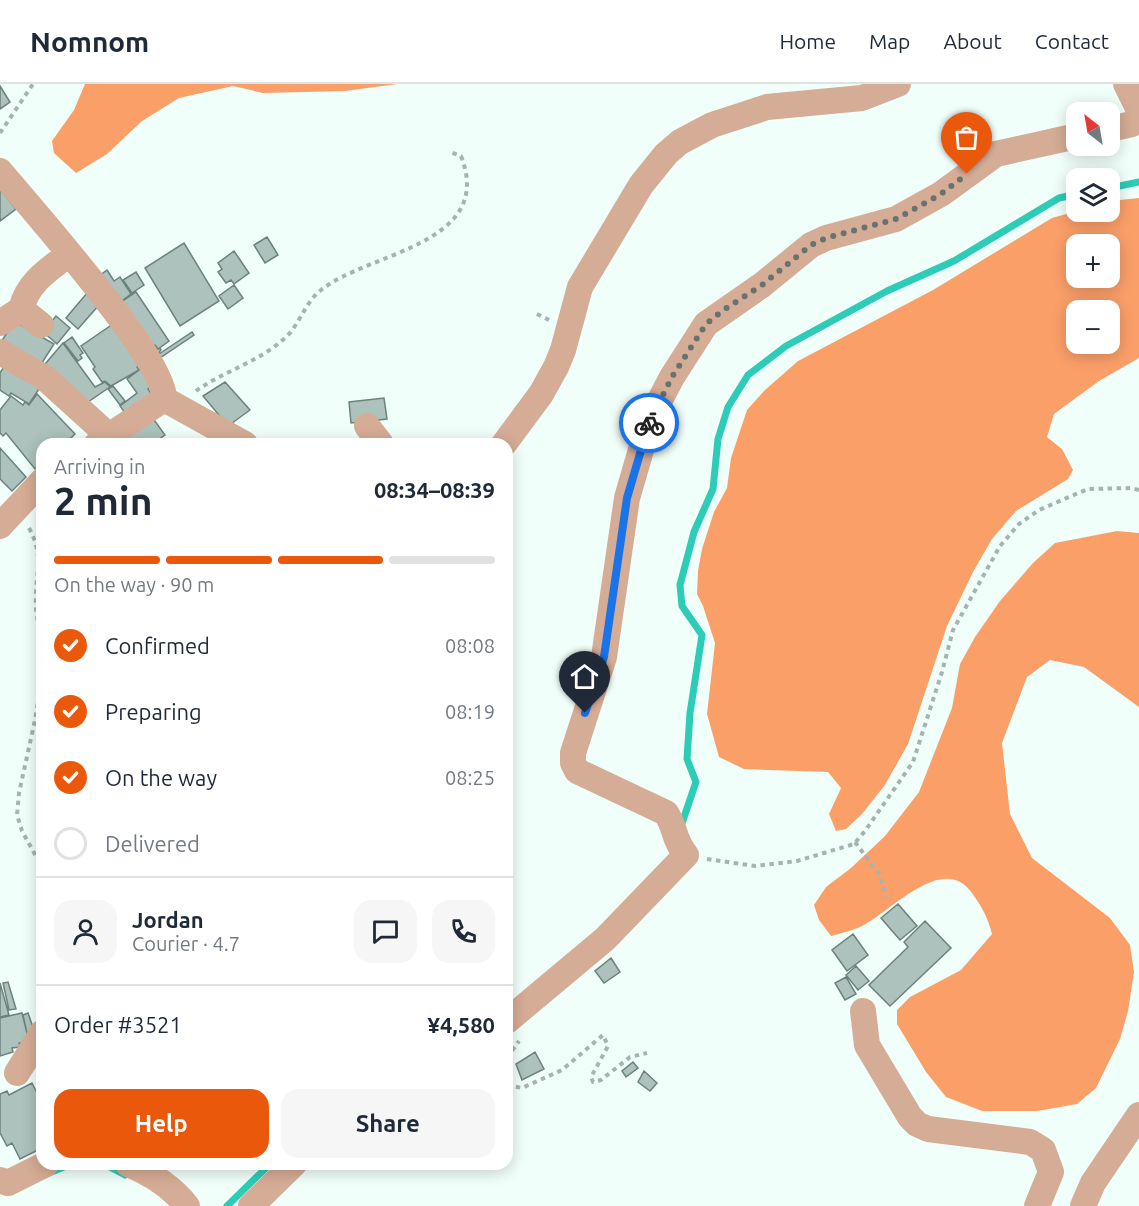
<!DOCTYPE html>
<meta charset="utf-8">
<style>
:root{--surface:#fff;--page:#f6f6f7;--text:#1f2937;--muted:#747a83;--line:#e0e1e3;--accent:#ea580c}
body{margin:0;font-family:Ubuntu,sans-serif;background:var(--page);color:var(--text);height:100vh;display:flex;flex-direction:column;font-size:22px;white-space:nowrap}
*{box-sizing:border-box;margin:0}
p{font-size:20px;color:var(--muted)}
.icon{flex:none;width:33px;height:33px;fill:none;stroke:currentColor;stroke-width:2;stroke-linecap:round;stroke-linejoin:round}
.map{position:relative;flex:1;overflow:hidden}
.panel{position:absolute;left:36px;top:354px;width:477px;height:732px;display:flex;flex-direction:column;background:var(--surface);border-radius:18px;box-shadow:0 3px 15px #0003}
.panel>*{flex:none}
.needle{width:39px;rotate:329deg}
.controls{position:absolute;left:1066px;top:18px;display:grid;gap:12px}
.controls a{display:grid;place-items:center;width:54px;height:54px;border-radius:12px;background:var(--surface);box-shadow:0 3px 15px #0003;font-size:30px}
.pin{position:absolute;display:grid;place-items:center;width:51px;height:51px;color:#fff;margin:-62px -26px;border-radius:50% 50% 50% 0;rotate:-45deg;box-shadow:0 0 6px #0007}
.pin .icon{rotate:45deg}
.courier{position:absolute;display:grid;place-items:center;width:60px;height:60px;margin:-30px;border:4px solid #1a73e8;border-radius:50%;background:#fff;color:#222;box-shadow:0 2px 8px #0007}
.headline em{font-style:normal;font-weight:700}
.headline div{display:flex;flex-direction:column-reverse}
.headline{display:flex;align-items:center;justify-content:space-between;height:102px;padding:0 18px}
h1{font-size:39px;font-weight:700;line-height:45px}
.bar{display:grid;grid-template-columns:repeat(4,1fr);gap:9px 6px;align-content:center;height:72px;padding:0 18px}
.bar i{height:8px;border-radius:4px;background:var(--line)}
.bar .on{background:var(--accent)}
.bar p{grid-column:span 4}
.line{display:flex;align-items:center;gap:15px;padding:0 18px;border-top:2px solid var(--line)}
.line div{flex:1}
.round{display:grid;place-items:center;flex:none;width:63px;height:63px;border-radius:18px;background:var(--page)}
ol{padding:0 18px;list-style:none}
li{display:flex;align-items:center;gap:18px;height:66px}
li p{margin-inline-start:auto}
li .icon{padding:6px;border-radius:50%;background:var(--accent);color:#fff;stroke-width:4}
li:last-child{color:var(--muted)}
li i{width:33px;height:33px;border:3px solid var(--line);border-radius:50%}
.action{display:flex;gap:12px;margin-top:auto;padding:12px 18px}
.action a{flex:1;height:69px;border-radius:18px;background:var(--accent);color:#fff;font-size:24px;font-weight:700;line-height:69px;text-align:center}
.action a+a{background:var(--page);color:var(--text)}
header{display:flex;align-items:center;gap:36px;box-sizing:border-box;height:84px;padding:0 30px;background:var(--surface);border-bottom:2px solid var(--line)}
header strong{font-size:28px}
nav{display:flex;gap:33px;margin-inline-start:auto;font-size:21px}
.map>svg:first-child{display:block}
</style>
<header>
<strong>Nomnom</strong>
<nav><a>Home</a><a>Map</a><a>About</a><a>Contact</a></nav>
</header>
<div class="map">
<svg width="1139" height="1122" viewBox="0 0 1139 1122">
<rect width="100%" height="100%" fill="#f1fffb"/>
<path fill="#fb9f69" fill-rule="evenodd" d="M85 0H397L345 7 263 9 233 2 179 14 142 37 107 70 76 89 54 69 52 57 74 26Z
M1139 114V274L1099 297 1054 330 1047 353 1062 365 1073 386 1068 395 1016 427 992 455 973 488 947 542 908 660 885 701 862 730 846 745 836 747 829 730 841 704 828 688 744 685 719 673 707 630 715 559 703 522 697 510 698 487 702 465 714 428 727 404 731 374 747 326 765 306 798 277 933 206 1052 134 1077 127 1110 128V117ZM1110 160V194H1077V160ZM1077 226H1110V260H1077Z
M1117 447 1139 449V623L1084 583 1050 576 1027 593 1002 659 1010 730 1032 774 1110 834 1130 861 1134 888 1128 927 1120 955 1096 1004 1077 1020 1037 1027H982L946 1013 926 988 897 940V926L910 913 961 886 992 850C988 834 982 823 972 809 943 768 892 827 862 842 852 847 841 849 831 852L819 836 814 821 826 803 851 784 885 752 919 708 952 624 960 580 975 553 1000 517 1033 479 1055 459Z"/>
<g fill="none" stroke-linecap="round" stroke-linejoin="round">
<path stroke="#2cccb6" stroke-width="7" d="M1110 104 1139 98
M681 742 696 698 687 675 690 629 702 551 682 522 680 501 694 448 713 405 718 355 728 323 748 291 786 262 887 207 954 177 1059 114 1077 110
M104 1080 125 1091
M49 1089 71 1080
M227 1122 270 1080"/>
</g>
<path fill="#adc2bd" stroke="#6d817d" stroke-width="1.5" d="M0 2 10 18 0 25Z
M0 105 16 125 0 137Z
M267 153 278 171 265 179 254 161Z
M184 159 219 217 180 242 145 184Z
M234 167 249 189 234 200 231 196 226 199 218 188 222 185 218 179Z
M107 186 114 197 120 193 131 210 116 221 99 192Z
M136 188 144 201 132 209 123 196Z
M234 201 243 214 228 225 219 212Z
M136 208 169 257 158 265 155 261 150 264 117 221Z
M87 209 99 221 78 245 66 234Z
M56 232 70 244 57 260 43 248Z
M14 237 54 260 40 282 0 260Z
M113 240 140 280 137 283 139 286 111 302 105 297 102 298 93 285 95 283 81 262Z
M192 248 194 251 157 276 150 265 155 262 158 265 160 264 161 266 156 272Z
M72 253 83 269 80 271 82 274 78 277 64 259Z
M63 259 95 303 105 298 110 303 82 322 40 286Z
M5 281 41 302 29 320 11 309 9 312 0 306V289Z
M142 284 153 301 148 305 152 311 125 329 120 322 137 309 127 295Z
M225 298 250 326 228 342 203 312Z
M113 302 125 317 120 321 108 305Z
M37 310 75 350 65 360H42V386L38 382 35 385 6 349 3 352 0 349V326L11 312 23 321 25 318 29 321Z
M384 314 387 335 351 339 349 318Z
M152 333 165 351 152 360H127L123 354Z
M0 364 26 393 12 407 0 395Z
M898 820 917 842 900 856 881 834Z
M925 837 951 864 890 922 869 901 908 863 904 858Z
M853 850 868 871 847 887 832 866Z
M611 874 620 888 604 899 595 887Z
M856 882 869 897 858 906 846 891Z
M846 893 856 910 845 916 835 899Z
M8 898 16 925 9 926 3 899Z
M0 899 9 931 0 933Z
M22 929 29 957 19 959 20 963 12 964 13 968 0 972V934Z
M28 929 34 946 27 949 23 931Z
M535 968 544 985 522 996 516 980Z
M633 978 638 984 626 993 622 987Z
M644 987 657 999 650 1007 638 998Z
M32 999 42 1019 37 1022 42 1032V1064L20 1075 12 1059 7 1062 0 1049V1010L7 1007 9 1011Z"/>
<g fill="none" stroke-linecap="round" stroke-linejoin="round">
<path stroke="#a7b3b0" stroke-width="4" stroke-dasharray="4.5 4.5" stroke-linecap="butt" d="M0 49 33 0
M537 230 549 236
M196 307C225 286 263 277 289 250 301 236 306 218 321 206 368 168 496 161 461 72L450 68
M29 444C44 471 36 486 36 514 35 529 39 544 42 557
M42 593 35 636 19 709 17 731 22 747 42 783
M855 758 879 790 887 813
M707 775 755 782 797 777 854 760 865 747 913 678 942 588 953 546 1000 462 1019 440 1039 426 1076 410 1088 405 1131 404 1139 406
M42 832 39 834V841L42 844
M507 974 519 957
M507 1001 522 1004 562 986 603 951 608 962 591 993 593 998 601 996 630 973 647 969"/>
<path stroke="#d5ac95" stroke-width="26" d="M1126 0 1139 26
M1110 45 1132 40 1139 36
M0 87C31 124 166 276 164 315L97 360
M21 225 41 241
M0 239 21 225C28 198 48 186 69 170
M0 268 45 294 109 352
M164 315 245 360
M367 342 381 360
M504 360 541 310 556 283 563 266 580 203 641 101 666 70 680 58 712 41 767 23 862 14 898 0
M0 442 42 397
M863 927 867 961 910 1033 917 1040 928 1045 1030 1058 1043 1066 1051 1088 1037 1122
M507 937 605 855 686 771C673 755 676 744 666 729L577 687 573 679V669L604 573 627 414 650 335 672 293 706 240 762 201 811 161 826 154 896 135 941 110 996 70 1077 52
M17 989 42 949
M128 1080C150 1089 172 1103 187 1122
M0 1096 8 1099 46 1080
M251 1122 294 1080
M1083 1122 1093 1099 1139 1031"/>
</g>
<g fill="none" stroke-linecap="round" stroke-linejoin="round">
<path stroke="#68726f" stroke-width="6" stroke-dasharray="0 10.8" d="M649 339 672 293 706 240 722 227 762 201 811 161 826 154 896 135 941 110 967 90"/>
<path stroke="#1a73e8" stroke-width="8" d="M585 629 604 573 627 414 649 339"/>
</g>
</svg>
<div class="controls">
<a><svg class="needle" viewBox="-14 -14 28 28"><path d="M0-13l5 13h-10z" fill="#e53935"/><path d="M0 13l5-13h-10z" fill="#747a83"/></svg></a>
<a><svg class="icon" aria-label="layers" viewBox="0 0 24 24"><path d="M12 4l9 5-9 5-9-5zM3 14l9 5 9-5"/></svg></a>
<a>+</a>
<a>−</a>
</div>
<div class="pin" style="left:967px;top:90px;background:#ea580c"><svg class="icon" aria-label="bag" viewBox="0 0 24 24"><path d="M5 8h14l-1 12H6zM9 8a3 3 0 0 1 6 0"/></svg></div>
<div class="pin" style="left:585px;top:629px;background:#1f2937"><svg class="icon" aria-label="home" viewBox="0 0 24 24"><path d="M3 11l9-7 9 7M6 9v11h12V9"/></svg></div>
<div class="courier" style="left:649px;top:339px"><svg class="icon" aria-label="bike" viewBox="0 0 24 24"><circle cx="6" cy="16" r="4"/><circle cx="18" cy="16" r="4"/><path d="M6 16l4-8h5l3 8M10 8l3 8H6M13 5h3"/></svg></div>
<section class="panel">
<div class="headline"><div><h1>2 min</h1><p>Arriving in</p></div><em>08:34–08:39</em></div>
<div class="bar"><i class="on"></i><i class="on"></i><i class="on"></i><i></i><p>On the way · 90 m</p></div>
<ol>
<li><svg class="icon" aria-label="check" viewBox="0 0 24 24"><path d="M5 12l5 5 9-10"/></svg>Confirmed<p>08:08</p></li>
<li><svg class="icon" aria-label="check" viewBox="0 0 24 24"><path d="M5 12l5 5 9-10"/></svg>Preparing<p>08:19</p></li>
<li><svg class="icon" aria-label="check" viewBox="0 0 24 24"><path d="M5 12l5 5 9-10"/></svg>On the way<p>08:25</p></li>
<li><i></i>Delivered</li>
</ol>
<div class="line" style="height:108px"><a class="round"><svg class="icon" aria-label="person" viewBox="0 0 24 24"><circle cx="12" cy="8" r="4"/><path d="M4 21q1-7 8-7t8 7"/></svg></a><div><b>Jordan</b><p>Courier · 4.7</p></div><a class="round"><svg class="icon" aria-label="chat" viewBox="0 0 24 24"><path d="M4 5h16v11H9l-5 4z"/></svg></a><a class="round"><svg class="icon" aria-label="phone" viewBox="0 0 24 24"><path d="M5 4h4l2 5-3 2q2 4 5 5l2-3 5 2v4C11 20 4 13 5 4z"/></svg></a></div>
<div class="line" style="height:78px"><div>Order #3521</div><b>¥4,580</b></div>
<div class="action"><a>Help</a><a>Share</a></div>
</section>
</div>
